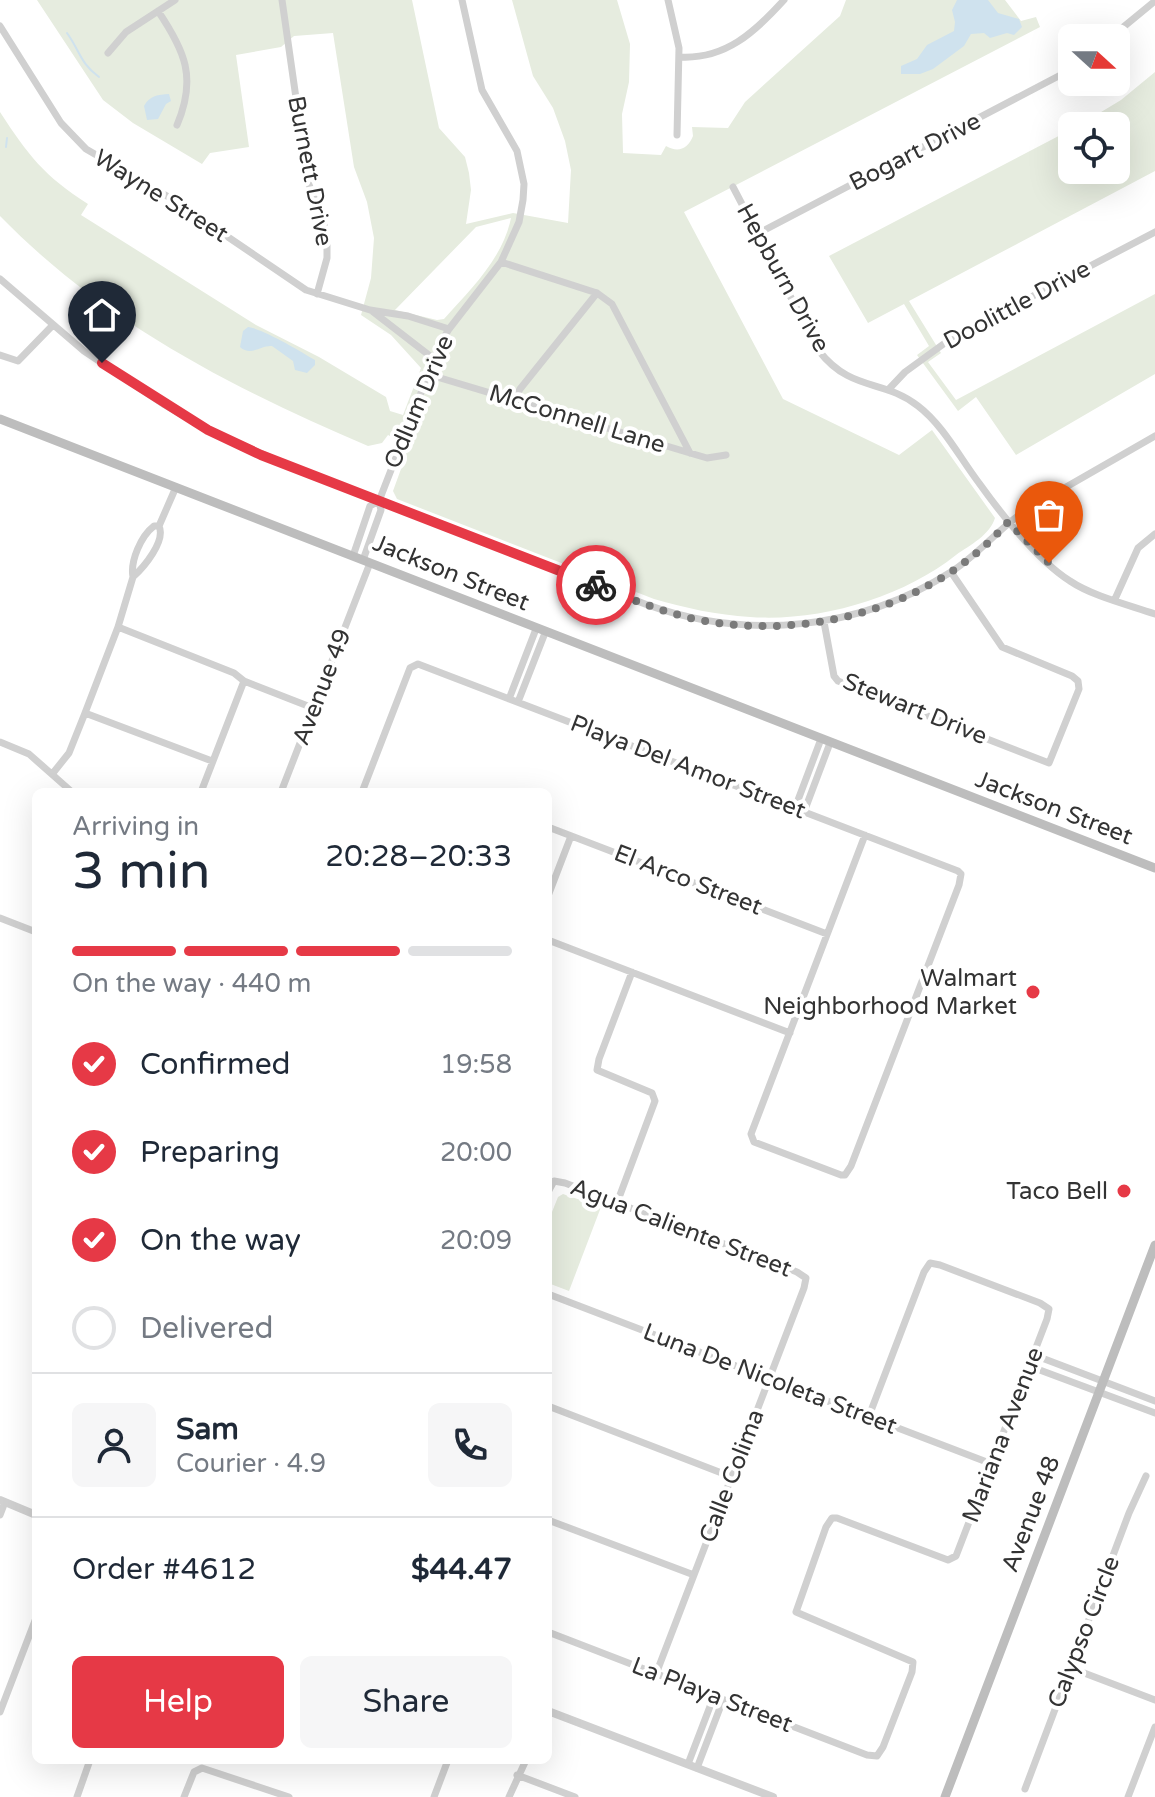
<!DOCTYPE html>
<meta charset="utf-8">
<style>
:root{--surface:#fff;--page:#f6f6f7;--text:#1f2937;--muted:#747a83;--line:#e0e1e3;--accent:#e63946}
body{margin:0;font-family:"Varela Round",sans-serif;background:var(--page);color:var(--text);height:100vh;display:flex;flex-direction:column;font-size:30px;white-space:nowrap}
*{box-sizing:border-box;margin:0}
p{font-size:26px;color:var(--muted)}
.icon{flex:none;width:44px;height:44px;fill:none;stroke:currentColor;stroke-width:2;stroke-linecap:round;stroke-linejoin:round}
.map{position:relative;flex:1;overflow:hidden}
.details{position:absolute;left:32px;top:788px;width:520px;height:976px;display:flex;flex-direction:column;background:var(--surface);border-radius:12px;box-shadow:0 8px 32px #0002}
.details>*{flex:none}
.needle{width:52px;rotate:111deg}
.buttons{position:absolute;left:1058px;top:24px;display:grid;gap:16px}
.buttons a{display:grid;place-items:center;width:72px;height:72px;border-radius:12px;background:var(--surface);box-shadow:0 8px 32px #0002;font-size:40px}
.pin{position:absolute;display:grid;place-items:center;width:68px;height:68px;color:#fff;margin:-82px -34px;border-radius:50% 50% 50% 0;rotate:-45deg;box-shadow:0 0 8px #0007}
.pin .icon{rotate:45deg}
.courier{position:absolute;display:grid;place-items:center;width:80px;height:80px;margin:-40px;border:6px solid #e63946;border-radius:50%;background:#fff;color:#222;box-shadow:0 2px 10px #0007}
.headline em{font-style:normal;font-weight:600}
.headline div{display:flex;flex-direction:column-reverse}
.headline{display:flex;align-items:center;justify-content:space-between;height:136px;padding:0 40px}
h1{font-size:52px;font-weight:600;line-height:60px}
.bar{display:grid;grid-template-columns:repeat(4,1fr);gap:12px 8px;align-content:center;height:96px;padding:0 40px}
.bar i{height:10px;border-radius:6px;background:var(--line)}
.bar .active{background:var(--accent)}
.bar p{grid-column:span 4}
.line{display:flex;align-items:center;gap:20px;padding:0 40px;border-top:2px solid var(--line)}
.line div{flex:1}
.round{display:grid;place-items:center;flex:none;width:84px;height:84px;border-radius:12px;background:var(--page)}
ol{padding:0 40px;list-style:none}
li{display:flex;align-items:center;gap:24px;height:88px}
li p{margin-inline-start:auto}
li .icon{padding:8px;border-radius:50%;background:var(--accent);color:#fff;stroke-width:4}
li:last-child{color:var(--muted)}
li i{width:44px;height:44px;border:4px solid var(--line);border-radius:50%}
.primary-button{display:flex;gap:16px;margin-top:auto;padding:16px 40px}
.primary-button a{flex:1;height:92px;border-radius:12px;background:var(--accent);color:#fff;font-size:32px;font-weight:600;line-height:92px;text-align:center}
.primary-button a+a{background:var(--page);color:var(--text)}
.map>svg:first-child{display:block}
</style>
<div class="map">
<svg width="1155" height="1797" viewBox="0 0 1155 1797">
<rect width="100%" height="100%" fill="#fff"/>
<path fill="#e6ecdf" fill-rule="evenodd" d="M37 0H412L439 128 465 157 469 173 471 190 466 224 513 213 568 223 571 170 565 141 553 108 533 76 512 0H617L630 44 629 82 622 114 623 153 661 155 666 146C678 153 688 149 693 136L692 127 728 128 745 102 840 16 846 0H1005L1021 21 1036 17 1040 27 684 212 783 399 899 455 932 430 995 518C990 535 970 545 956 555 902 598 819 622 750 617 717 615 685 608 654 599L397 499 393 491 405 458 394 438 388 435 382 443 368 446C234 389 103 322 0 216V112C28 155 44 176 88 204L81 215 256 325 319 357 386 397 390 411 403 415 421 368 391 335 361 315 371 278 374 238 367 202 354 167 333 33 294 36 281 47 236 55 249 147 210 153 202 164 133 123 103 100ZM511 218C503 258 471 289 444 319L437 320 395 310 476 227Z
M1155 72V171L909 301 941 353 928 362 956 400 1155 294V374L1016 455 976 397 958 411 917 355 929 346 904 304 868 323 829 256 1072 129V170H1116V126H1078L1121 100Z
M563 1194 601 1207 569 1291 548 1283V1222L558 1197Z"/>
<path fill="#cfe2ee" d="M957 0H988L998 13 1019 19 1022 27 1014 35 1007 33 990 38 984 33 971 34 964 46 933 69 920 74H901V66L917 59 927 45 954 31 955 22 952 10Z
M169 94 171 101 166 104 158 119 147 120 144 106C150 95 158 95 169 94Z
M248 327C263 329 300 351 315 360V365L307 373 295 370 293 361 272 346C260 345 251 357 240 347L243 331Z"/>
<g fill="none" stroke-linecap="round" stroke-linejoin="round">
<path stroke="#cfe2ee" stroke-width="2" d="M67 33C80 51 80 63 99 77
M6 147 7 138"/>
<path stroke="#d0d0d0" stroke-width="7" d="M282 0 308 182 324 224 327 240V258L317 294
M668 0 679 48 677 135
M158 11C185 51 197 78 177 125
M0 26 61 123 86 149 172 199 306 290 370 310 408 316 449 329
M1110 38 1155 1
M108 53 126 32 175 0
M679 57C725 60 755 32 784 0
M733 187 819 351C851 392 884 379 918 406 943 425 960 458 979 483 1002 515 1037 560 1070 581 1092 596 1129 605 1155 614
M757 234 1072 69
M501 262 597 293 612 304 690 453
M0 279 84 351 165 405 208 430 310 475 645 604C747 641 859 630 951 572 979 554 999 528 1026 510L1155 436
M372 311 434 359
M0 355 18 361 52 326
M427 374 690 453 707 458 726 455
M888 390 905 372 949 340 1155 232
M514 401 520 389 597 293
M353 556 370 506 379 501
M363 560 381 510 379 501 440 344 449 329 501 262 519 222 523 200 524 184 517 151 482 90 462 0
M133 577C144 567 166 541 159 526L176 487
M1115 599 1138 548 1155 534
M824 622 834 676 838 681 1049 763 1079 689 1078 681 1072 676 1002 647 951 572
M118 627 133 577C130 561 141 536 154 526H159
M509 699 536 629
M518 702 545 633
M0 742 29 754 72 792
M212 761 85 713 118 627 234 673 244 681
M53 773 69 753 85 713
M201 792 244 681 313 708
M281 792 370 563
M362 792 410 668 418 664 958 871 961 874 959 885 851 1166 845 1175H841L754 1142 751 1134 865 835
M795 808 821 739
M804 812 830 743
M548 827 827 934
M548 896 571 836
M0 918 36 932
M548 940 790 1033
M548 1192 554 1181 565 1183 797 1272 806 1278 804 1288 656 1674
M617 1203 655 1101 652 1093 597 1070 599 1059 632 972
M548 1294 992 1464
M1034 1355 1155 1401
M1029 1366 1155 1413
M548 1406 732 1477
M0 1515 5 1502
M548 1520 694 1575
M548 1632 867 1755 877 1756 883 1747 912 1672 913 1662 796 1612 826 1527 832 1518H837L948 1560 956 1556 1047 1319 1049 1309 1040 1303 940 1265 930 1263 924 1272 869 1416
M1071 1668 1155 1700
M0 1712 36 1618
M688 1764 714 1696
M697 1768 723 1700
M517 1775 575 1797
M1025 1789 1129 1513 1146 1476
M77 1797 90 1760
M184 1797 194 1772 202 1768 289 1797
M434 1797 448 1760
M509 1797 526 1760
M1128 1797 1155 1727"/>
<path stroke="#d0d0d0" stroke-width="8" d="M0 1500 36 1515
M548 1711 773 1797"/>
<path stroke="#bdbdbd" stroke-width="9" d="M0 419 1155 868
M945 1797 1155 1245"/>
</g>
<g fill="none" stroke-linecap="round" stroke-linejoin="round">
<path stroke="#7a7a7a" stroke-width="8" stroke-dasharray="0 14.4" d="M596 585C628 598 660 611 694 619 805 642 933 609 1008 522L1049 563"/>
<path stroke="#e63946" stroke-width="10" d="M102 363 208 430 261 455 596 585"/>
</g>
<g fill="#e63946" stroke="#fff" stroke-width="3">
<circle cx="1033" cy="992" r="8"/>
<circle cx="1124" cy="1191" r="8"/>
</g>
<g text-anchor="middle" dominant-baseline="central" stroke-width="8" stroke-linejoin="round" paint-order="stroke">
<g font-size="24" fill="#333" stroke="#fff">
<text transform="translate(915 152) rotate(-27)">Bogart Drive</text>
<text transform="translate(310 171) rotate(79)">Burnett Drive</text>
<text transform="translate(161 196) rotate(32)">Wayne Street</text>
<text transform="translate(783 278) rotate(61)">Hepburn Drive</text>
<text transform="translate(1017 305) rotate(-28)">Doolittle Drive</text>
<text transform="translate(419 402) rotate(-67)">Odlum Drive</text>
<text transform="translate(577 419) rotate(17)">McConnell Lane</text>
<text transform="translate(451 573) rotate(22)">Jackson Street</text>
<text transform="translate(322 687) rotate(-69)">Avenue 49</text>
<text transform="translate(915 709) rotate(22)">Stewart Drive</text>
<text transform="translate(688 767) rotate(21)">Playa Del Amor Street</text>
<text transform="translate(1054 808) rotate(21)">Jackson Street</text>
<text transform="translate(688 880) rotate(21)">El Arco Street</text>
<text transform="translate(681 1228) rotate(21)">Agua Caliente Street</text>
<text transform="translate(770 1379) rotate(21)">Luna De Nicoleta Street</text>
<text transform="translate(1003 1435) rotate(-69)">Mariana Avenue</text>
<text transform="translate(732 1476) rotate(-69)">Calle Colima</text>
<text transform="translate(1031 1514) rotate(-69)">Avenue 48</text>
<text transform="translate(1084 1632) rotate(-69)">Calypso Circle</text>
<text transform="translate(712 1695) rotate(21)">La Playa Street</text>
</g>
<g font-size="24" fill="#333" stroke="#fff" text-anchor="end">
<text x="1017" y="978">Walmart<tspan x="1017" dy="28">Neighborhood Market</tspan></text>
<text x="1108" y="1191">Taco Bell</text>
</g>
</g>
</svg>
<div class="buttons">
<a><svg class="needle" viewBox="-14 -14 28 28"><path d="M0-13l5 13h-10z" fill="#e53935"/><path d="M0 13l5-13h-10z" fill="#747a83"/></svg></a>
<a><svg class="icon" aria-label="locate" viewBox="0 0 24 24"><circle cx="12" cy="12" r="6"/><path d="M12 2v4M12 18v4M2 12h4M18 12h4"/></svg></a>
</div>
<div class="pin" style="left:1049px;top:563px;background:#ea580c"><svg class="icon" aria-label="bag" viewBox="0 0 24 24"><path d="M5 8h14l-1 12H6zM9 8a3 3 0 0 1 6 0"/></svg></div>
<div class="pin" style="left:102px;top:363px;background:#1f2937"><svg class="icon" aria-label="home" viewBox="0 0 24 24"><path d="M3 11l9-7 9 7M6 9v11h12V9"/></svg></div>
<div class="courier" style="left:596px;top:585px"><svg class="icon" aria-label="bike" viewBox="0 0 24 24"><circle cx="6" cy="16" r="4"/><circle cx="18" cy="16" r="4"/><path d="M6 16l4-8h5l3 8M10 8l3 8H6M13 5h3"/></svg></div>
<section class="details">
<div class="headline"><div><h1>3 min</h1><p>Arriving in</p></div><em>20:28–20:33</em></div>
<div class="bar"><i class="active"></i><i class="active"></i><i class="active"></i><i></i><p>On the way · 440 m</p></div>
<ol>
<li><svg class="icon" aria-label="check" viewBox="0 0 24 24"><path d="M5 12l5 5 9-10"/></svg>Confirmed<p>19:58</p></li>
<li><svg class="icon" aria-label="check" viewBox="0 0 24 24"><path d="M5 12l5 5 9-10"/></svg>Preparing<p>20:00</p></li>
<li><svg class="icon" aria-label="check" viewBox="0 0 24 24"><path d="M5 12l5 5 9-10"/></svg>On the way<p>20:09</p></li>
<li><i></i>Delivered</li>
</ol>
<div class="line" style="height:144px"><a class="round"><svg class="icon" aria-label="person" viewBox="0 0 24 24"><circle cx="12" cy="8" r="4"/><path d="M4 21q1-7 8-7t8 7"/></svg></a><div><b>Sam</b><p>Courier · 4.9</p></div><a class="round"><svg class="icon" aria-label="phone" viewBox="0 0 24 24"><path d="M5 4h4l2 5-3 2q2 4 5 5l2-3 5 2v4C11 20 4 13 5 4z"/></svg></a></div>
<div class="line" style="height:104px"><div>Order #4612</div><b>$44.47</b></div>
<div class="primary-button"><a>Help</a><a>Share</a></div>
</section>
</div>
